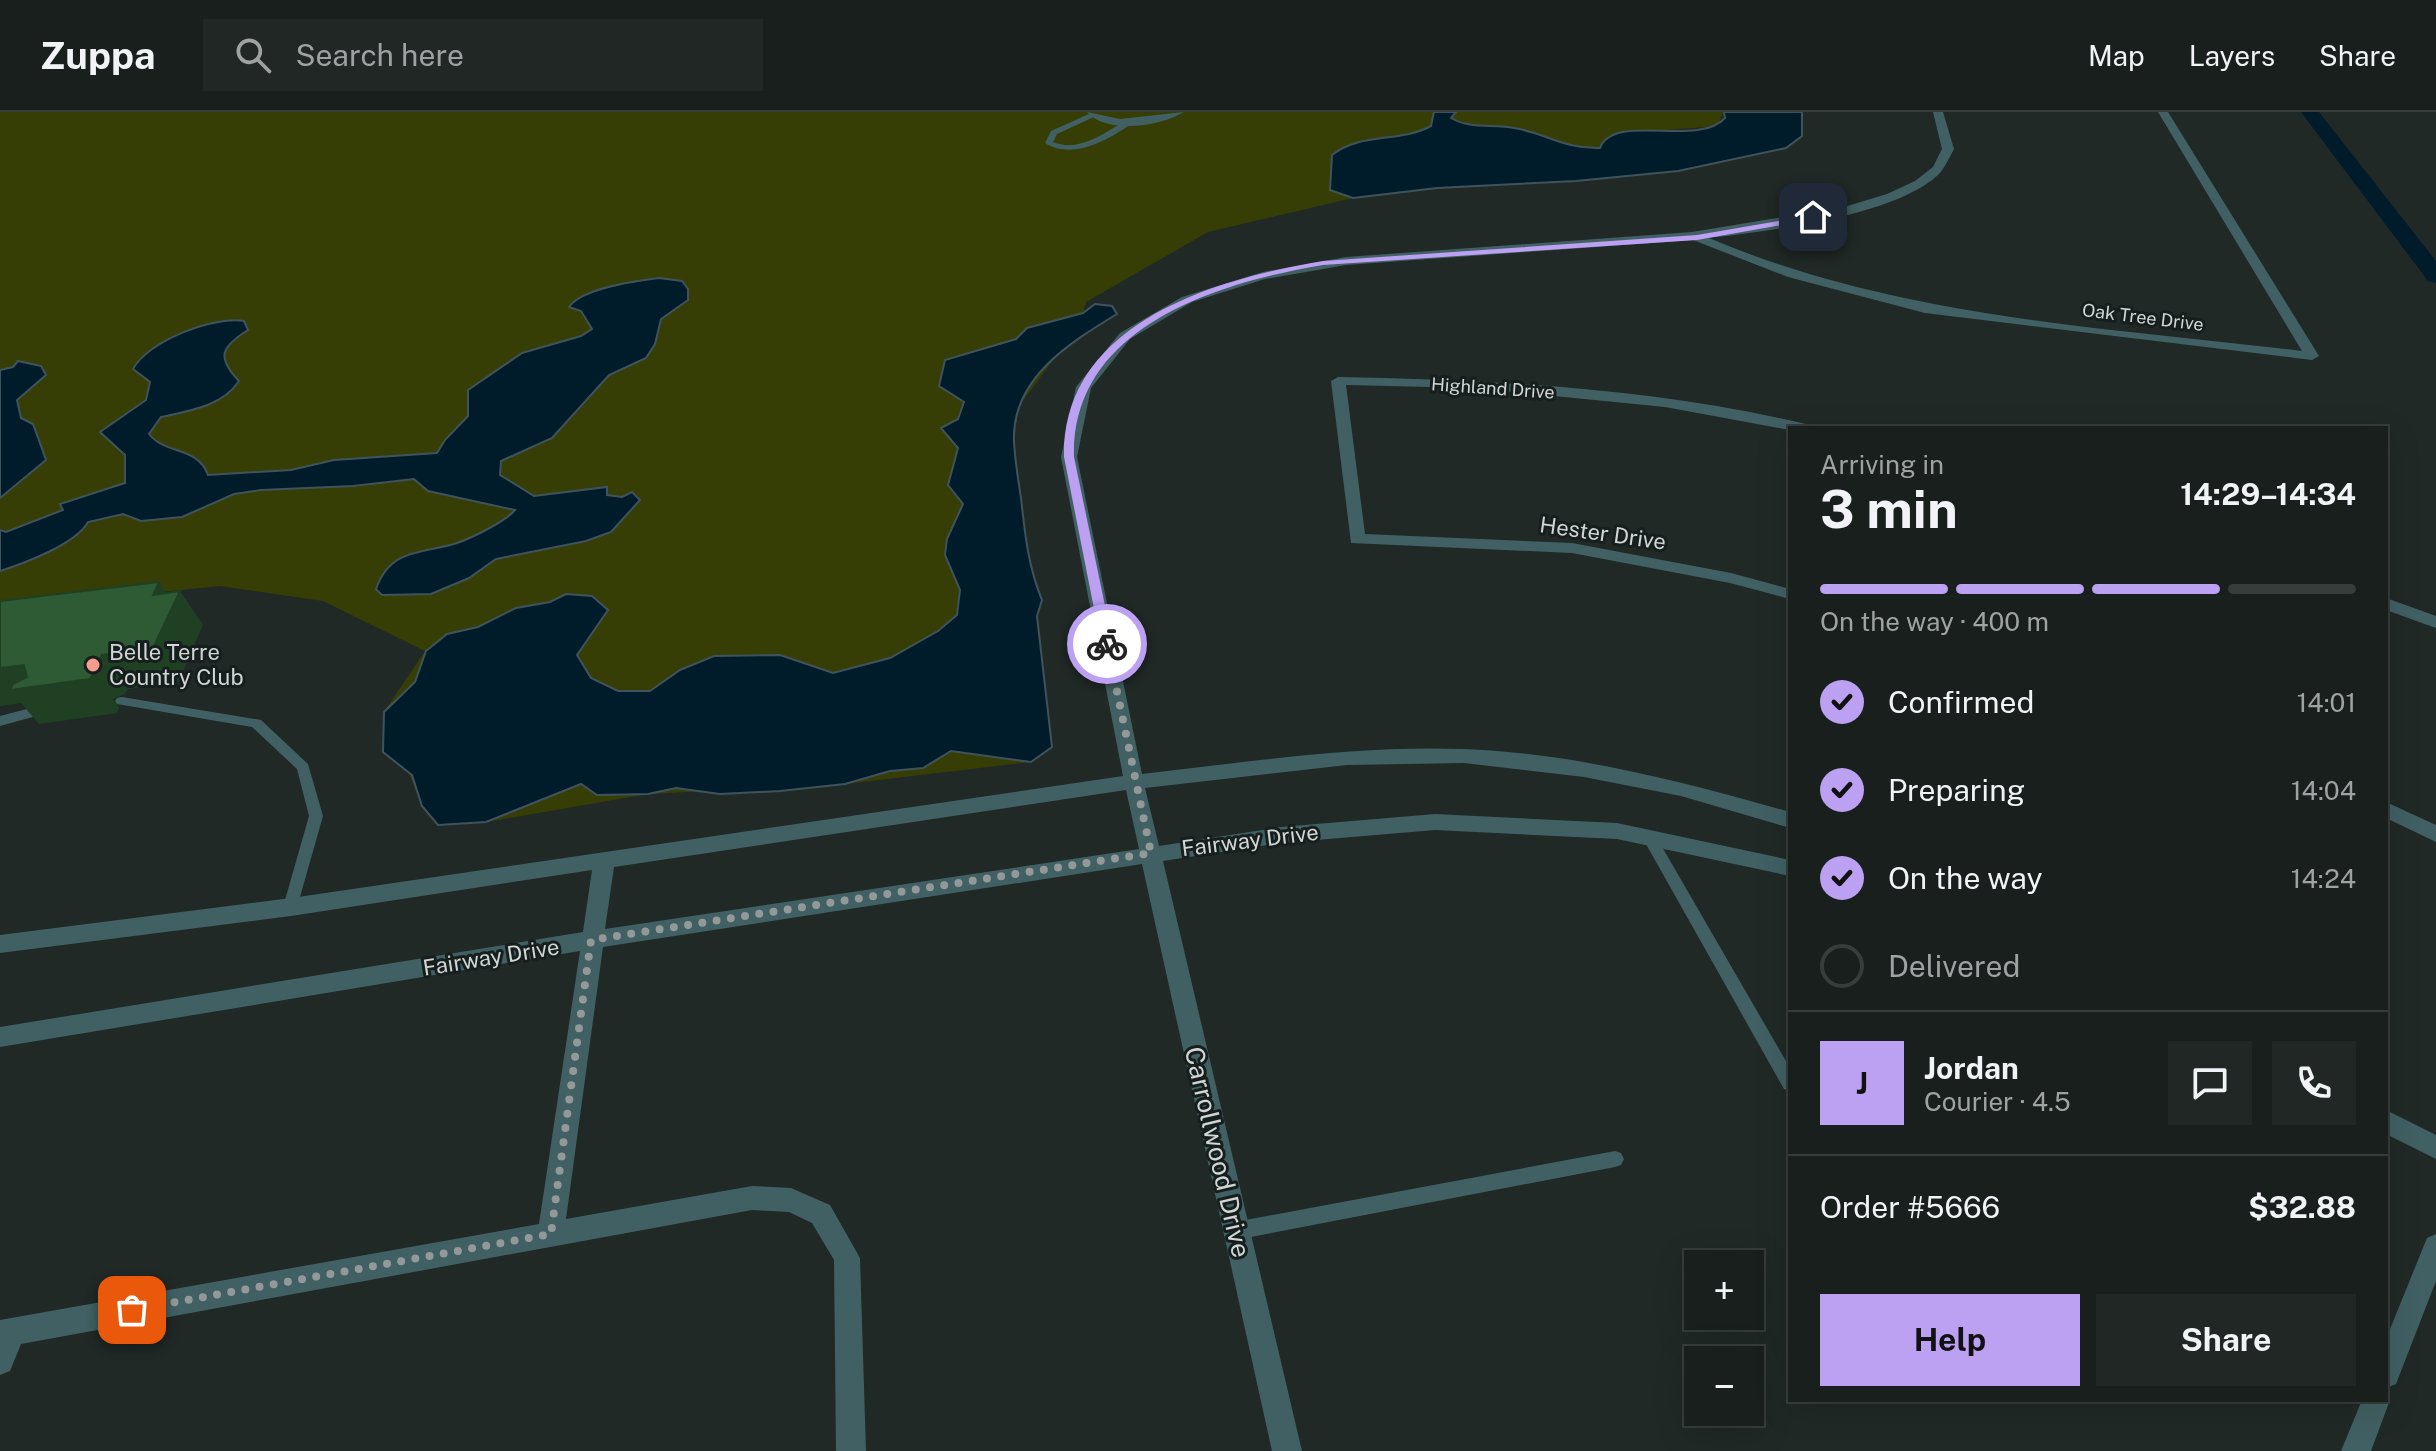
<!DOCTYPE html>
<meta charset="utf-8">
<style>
:root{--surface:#181f1c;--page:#212725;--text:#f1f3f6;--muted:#9fa2a3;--line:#363d3b;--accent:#bca0f2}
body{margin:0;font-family:"Public Sans",sans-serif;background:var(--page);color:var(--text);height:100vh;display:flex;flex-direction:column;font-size:30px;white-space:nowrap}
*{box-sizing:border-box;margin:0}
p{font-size:26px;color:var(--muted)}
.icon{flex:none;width:44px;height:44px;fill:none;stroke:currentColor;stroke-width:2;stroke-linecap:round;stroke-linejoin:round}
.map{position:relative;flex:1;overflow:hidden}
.details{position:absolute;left:1788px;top:314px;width:600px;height:976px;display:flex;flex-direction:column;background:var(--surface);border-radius:0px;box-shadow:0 8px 32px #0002,0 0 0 2px var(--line)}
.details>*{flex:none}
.tools{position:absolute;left:1684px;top:1138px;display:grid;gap:16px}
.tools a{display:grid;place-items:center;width:80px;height:80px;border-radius:0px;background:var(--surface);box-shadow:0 8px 32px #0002,0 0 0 2px var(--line);font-size:40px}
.pin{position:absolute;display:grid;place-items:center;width:68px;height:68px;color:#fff;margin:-34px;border-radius:16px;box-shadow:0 4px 12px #0006}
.courier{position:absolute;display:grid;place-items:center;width:80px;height:80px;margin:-40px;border:6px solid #bca0f2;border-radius:50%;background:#fff;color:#222;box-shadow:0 2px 10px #0007}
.head em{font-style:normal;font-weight:700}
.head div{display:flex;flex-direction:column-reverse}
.head{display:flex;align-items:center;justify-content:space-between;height:136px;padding:0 32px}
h1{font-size:52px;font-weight:700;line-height:60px}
.bar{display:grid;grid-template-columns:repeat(4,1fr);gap:12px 8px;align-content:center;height:96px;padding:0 32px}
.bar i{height:10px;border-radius:6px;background:var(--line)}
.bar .current{background:var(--accent)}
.bar p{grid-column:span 4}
.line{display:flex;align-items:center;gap:20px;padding:0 32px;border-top:2px solid var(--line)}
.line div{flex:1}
.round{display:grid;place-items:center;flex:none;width:84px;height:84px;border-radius:0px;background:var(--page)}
ol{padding:0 32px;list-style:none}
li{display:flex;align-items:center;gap:24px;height:88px}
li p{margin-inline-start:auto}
li .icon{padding:8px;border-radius:50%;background:var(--accent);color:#111;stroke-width:4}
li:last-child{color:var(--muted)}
li i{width:44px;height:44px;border:4px solid var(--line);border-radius:50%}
.action{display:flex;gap:16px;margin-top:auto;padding:16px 32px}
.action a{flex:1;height:92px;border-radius:0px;background:var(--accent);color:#111;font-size:32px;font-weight:700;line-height:92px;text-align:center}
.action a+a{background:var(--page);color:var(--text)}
header{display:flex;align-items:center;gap:48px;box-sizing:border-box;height:112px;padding:0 40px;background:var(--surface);border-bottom:2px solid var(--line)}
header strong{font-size:38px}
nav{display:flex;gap:44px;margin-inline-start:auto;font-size:28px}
.search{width:560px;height:72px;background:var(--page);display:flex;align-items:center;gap:20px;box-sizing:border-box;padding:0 28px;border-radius:0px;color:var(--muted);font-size:30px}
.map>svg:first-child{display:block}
</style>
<header>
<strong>Zuppa</strong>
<div class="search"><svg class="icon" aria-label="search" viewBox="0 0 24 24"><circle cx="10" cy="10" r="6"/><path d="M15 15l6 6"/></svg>Search here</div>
<nav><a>Map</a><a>Layers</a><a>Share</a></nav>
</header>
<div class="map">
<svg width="2436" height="1339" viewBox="0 0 2436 1339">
<rect width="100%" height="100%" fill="#202926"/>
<path fill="#363e06" d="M0 0H1723L1718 14 1667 18 1600 36 1559 33 1517 16 1431 14 1330 55 1353 86 1208 120 1086 190 1083 201 1087 220 1056 244 1019 294 1014 327 1052 635 1031 650 845 672 648 682 486 710 422 694 384 600 425 539 323 489 220 474 63 490 0 514Z"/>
<path fill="#001b2a" stroke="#3f535d" stroke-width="2" d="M1434 0H1456L1451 6C1469 17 1493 12 1514 16 1546 21 1562 37 1600 36 1614 0 1698 36 1725 6L1724 0H1802V24L1786 36 1678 59 1576 69 1437 76 1353 86 1330 78 1332 43C1361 20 1400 31 1431 14Z
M659 166 682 169 688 177V188L661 207 655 232 646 246 609 263 552 326 501 349 500 363 534 384 607 375V383L622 385 632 380 640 388 611 420 586 429 496 447 469 466 431 482 382 483 376 477C391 435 423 442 457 431 472 426 506 409 515 398L428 379 414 367 353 374 261 378 234 382 182 405 141 409 123 402 88 410C76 432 25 451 0 459V418L6 420 63 398 60 392 125 371V343L100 320 146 288 150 270 133 257C148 229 213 204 244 209L248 218C221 235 216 245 239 269 223 294 189 299 161 305L149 322C165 343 198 334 208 363L291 358 334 348 437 341 445 328 468 304V278L522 241 581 224 592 217 581 199 569 195C582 176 635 169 659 166Z
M1095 192 1112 194 1117 202C1069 231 1011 267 1014 330 1015 349 1018 367 1021 386 1025 422 1028 454 1042 488L1037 504 1052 635 1031 650 951 639 923 656 890 659 845 672 780 679 720 682 676 676 648 682 597 683 581 672 486 710 438 713 422 694 412 663 383 640 384 600 415 570 426 539 447 522 478 515 516 496 550 490 566 482 592 484 608 498 577 543 591 566 618 579H650L680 558 714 544 780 543 833 561 890 546 938 519 957 503 960 478 945 443 947 427 963 392 948 373 958 336 941 316 958 307 964 290 939 274 945 248 1016 227 1027 216 1083 201Z
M18 249 41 254 46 263 17 288 21 306 33 312 46 348 0 386V258L13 255Z"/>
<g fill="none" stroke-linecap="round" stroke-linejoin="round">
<path fill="#001b2a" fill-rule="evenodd" d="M2301 0H2319L2436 149V171L2428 169Z"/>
<path fill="#416063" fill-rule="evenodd" d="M1089 2 1096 4 1057 22 1053 30C1080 41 1105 20 1127 8L1134 10C1110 27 1073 49 1045 31L1051 19Z
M122 585 261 608 308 652 323 704 296 799H286L283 795 309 704 297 657 252 615 117 592 115 589 117 586Z
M46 592 51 594 53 597 51 600 0 614V604Z
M1649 720 1654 721 1790 956V979L1784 977 1642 725 1644 721Z
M1615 1039 1621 1041 1624 1047 1621 1053 1615 1055 1235 1128 1228 1125 1226 1119 1228 1113 1235 1110Z"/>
<path fill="#416063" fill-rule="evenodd" d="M1087 0 1120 7 1184 0C1161 14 1107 23 1087 0Z
M1933 0H1943L1954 37C1949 46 1945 56 1938 63 1894 104 1769 119 1709 126 1897 206 2101 215 2302 239L2158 0H2168L2319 244 2312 248 1925 201 1788 165 1693 128 1346 153 1265 167 1192 190 1130 227 1091 276 1077 345 1142 662C1249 650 1356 633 1463 637 1574 641 1684 670 1790 700V716L1681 684 1584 665 1464 651 1347 653 1145 676 1159 734 1281 715 1435 702 1617 711 1790 748V764L1617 727 1435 718 1281 731 1163 749 1302 1339H1272L1142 752 603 835 566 1107 752 1074 791 1076 830 1093 860 1146 866 1339H836L834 1148 812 1111 789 1100 752 1098 21 1232 10 1259 0 1263V1208L539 1112 580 839 0 935V915L583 820 592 758 291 804 0 841V823L291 786 1123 664 1061 345 1076 275 1120 221 1182 185 1263 160 1346 145 1692 120 1844 95 1887 82 1915 69 1933 55 1942 37ZM1126 678 1139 737 605 817 614 755Z
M1338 265C1495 268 1657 276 1810 313L1813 316 1790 318 1665 295 1473 276 1346 273 1365 422 1572 431 1731 461 1790 477V487L1730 471 1572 441 1351 431 1331 269Z
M2386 486 2436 504V516L2386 498Z
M2386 690 2436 713V730L2386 706Z
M2386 998 2436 1023V1047L2386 1022Z
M2436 1122V1169L2396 1272 2386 1276V1227L2427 1126Z
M2386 1278 2390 1288 2371 1339H2341L2362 1288H2386Z"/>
</g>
<path fill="#204024" d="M159 470 174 491 180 479 203 513 178 570 128 577 125 582 113 587 119 595 117 601 39 612 21 591 0 594V556L24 553H86L102 543 153 483Z"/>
<path fill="#2e5b34" stroke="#204024" stroke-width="2" d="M159 470 153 483 180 479 153 536 102 543 99 549 86 553 93 562 90 567 10 578 13 572 27 565 24 553 0 556V489Z"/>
<path fill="#bca0f2" d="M1813 103 1816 107 1697 128 1323 153C1217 171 1071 215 1074 345L1113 532 1107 536 1101 532 1064 345C1062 211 1215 167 1323 149L1697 123Z"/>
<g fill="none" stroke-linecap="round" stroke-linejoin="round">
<path stroke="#939998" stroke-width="8" stroke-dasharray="0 14.4" d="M132 1198 551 1122 591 828 1151 741 1107 532"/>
</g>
<circle fill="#f59d8e" stroke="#161f1d" stroke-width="3" cx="93" cy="553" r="8"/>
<g text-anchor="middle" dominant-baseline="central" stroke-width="6" stroke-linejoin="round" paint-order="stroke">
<g font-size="18" fill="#d1d6d5" stroke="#161f1d">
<text transform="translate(2143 205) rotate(7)">Oak Tree Drive</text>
<text transform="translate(1493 276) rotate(4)">Highland Drive</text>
</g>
<g font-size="22" fill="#d1d6d5" stroke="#161f1d">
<text transform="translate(1603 421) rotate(8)">Hester Drive</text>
<text transform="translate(1250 728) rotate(-7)">Fairway Drive</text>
<text transform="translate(491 845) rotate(-9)">Fairway Drive</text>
</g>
<g font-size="22" fill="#d1d6d5" stroke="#161f1d" text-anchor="start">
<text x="109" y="540">Belle Terre<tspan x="109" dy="25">Country Club</tspan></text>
</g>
<g font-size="26" fill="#d1d6d5" stroke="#161f1d">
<text transform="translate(1218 1040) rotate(77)">Carrollwood Drive</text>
</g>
</g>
</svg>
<div class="tools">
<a>+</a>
<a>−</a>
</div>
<div class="pin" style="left:132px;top:1198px;background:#ea580c"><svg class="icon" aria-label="bag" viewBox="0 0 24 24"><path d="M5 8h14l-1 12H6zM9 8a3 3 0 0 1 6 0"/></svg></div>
<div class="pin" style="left:1813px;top:105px;background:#1f2937"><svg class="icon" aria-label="home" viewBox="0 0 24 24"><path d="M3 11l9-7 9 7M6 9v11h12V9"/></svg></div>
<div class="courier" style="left:1107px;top:532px"><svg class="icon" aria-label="bike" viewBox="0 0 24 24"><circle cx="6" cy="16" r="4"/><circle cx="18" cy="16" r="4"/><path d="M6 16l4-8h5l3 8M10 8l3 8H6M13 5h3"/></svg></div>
<section class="details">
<div class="head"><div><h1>3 min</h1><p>Arriving in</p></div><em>14:29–14:34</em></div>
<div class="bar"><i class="current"></i><i class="current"></i><i class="current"></i><i></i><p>On the way · 400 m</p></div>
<ol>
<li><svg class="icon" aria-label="check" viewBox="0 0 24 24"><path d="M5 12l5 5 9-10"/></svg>Confirmed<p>14:01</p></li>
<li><svg class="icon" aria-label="check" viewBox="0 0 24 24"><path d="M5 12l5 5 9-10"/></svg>Preparing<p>14:04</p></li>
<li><svg class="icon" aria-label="check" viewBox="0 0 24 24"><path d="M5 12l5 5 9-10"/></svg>On the way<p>14:24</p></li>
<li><i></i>Delivered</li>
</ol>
<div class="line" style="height:144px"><b class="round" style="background:var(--accent);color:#111">J</b><div><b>Jordan</b><p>Courier · 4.5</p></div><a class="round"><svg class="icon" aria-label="chat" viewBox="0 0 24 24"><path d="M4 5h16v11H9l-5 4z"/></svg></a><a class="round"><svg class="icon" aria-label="phone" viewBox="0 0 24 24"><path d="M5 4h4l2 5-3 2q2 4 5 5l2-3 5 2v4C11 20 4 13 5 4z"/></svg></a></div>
<div class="line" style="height:104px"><div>Order #5666</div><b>$32.88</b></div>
<div class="action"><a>Help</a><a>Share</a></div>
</section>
</div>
